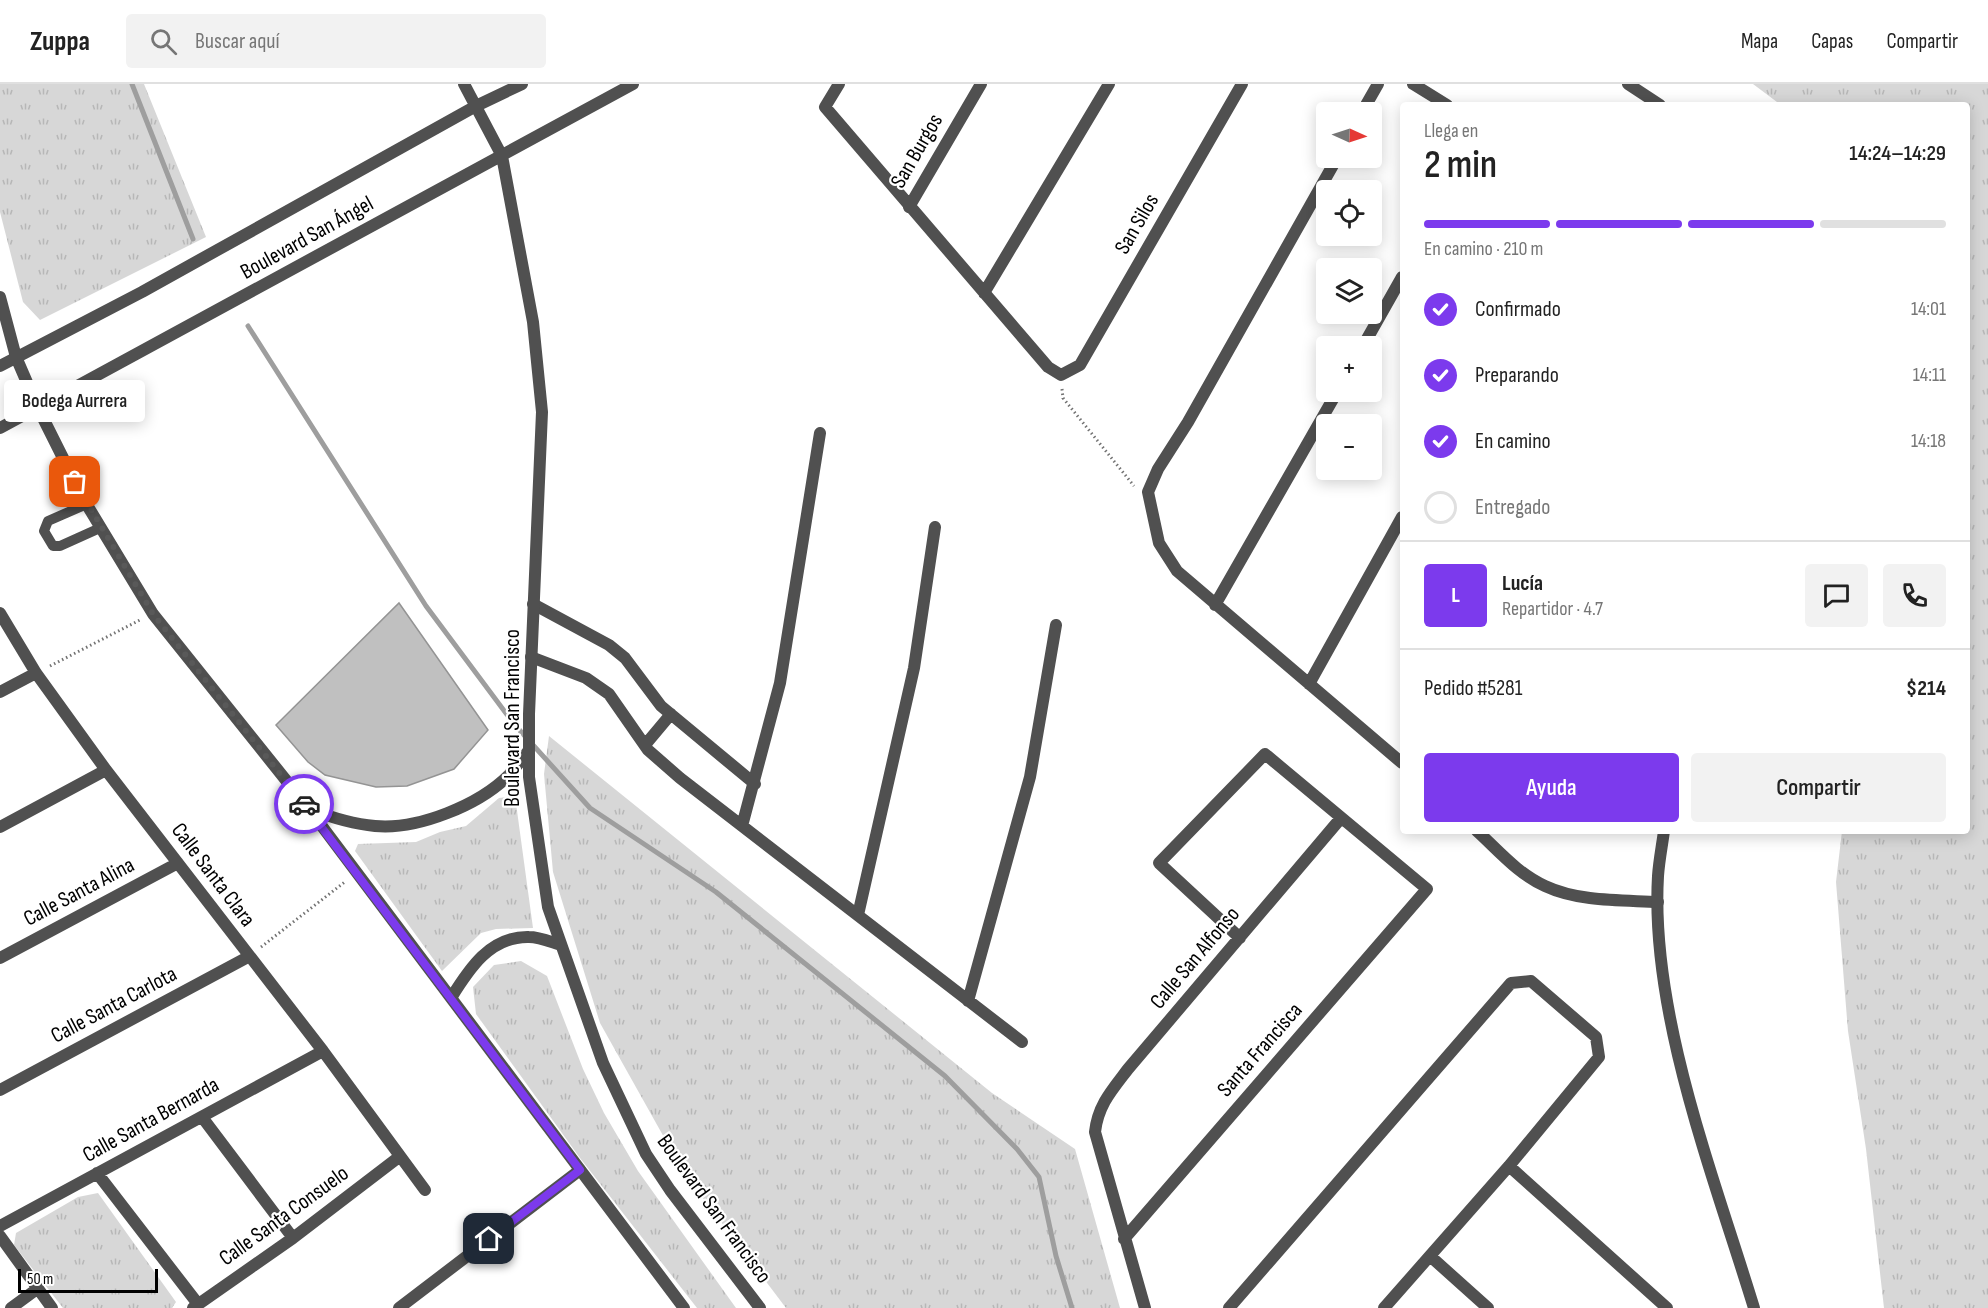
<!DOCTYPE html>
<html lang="es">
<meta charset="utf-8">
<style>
:root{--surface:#fff;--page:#f2f2f2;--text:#222;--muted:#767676;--line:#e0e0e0;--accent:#7c3aed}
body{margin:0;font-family:"Sofia Sans Condensed",sans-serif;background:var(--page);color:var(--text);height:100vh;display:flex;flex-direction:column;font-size:22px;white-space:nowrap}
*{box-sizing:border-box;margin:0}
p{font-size:20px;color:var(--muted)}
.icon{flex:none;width:33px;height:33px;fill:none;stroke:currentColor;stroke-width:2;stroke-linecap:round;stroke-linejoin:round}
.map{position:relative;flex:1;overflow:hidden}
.drawer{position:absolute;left:1400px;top:18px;width:570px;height:732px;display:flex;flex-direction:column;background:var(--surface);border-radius:6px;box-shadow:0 3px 15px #0003}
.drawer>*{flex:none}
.needle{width:39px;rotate:93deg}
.buttons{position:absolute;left:1316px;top:18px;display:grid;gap:12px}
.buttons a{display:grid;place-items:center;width:66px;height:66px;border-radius:6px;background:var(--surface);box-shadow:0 3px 15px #0003;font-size:30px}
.scale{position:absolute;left:18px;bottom:15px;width:140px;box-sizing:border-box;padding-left:6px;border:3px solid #000;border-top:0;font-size:16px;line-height:21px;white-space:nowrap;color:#000;-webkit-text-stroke:4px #fff;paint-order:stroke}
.pin{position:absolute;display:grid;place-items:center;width:51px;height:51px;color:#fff;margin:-26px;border-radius:12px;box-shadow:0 3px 9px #0006}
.courier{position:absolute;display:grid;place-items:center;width:60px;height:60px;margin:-30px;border:4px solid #7c3aed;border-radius:50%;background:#fff;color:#222;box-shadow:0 2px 8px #0007}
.bubble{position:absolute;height:42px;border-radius:6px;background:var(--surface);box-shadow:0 3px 15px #0003;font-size:20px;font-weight:600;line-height:42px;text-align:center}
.head em{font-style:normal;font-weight:600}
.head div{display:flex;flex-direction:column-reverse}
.head{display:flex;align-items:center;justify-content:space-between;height:102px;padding:0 24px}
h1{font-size:39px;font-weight:600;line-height:45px}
.bar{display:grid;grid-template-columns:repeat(4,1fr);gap:9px 6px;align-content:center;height:72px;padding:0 24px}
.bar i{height:8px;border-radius:4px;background:var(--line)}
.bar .on{background:var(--accent)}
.bar p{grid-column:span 4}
.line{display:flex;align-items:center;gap:15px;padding:0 24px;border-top:2px solid var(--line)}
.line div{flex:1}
.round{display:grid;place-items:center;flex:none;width:63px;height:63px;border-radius:6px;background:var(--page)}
ol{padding:0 24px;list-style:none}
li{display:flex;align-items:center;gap:18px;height:66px}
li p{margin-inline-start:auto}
li .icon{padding:6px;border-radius:50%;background:var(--accent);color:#fff;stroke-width:4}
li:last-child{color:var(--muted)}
li i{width:33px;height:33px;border:3px solid var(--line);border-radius:50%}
.primary-button{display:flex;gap:12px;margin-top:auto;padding:12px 24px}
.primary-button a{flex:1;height:69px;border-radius:6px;background:var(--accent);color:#fff;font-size:24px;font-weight:600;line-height:69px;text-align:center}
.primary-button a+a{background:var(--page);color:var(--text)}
header{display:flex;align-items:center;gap:36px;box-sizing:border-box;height:84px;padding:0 30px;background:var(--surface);border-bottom:2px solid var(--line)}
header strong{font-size:28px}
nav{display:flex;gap:33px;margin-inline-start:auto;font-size:21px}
.search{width:420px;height:54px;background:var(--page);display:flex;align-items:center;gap:15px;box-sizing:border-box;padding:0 21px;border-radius:6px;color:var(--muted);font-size:22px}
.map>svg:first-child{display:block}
</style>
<header>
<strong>Zuppa</strong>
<div class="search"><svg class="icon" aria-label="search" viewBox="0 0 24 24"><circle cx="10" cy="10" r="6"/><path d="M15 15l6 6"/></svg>Buscar aquí</div>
<nav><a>Mapa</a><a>Capas</a><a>Compartir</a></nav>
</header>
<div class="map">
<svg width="1988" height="1224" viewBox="0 0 1988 1224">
<defs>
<pattern id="grass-tufts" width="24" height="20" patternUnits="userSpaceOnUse" patternTransform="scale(1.5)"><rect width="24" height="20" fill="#d7d7d7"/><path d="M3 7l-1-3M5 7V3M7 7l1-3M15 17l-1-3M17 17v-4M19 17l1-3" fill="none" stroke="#b7b7b7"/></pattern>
</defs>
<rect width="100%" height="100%" fill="#fff"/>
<path fill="url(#grass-tufts)" d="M0 0H144L206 153 40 236 23 218 0 128Z
M1753 0H1988V1224H1884L1866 1065 1848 947 1836 798 1842 747H1966V21H1781Z
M549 652 992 1009 1075 1065 1120 1224H786L684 1089 600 939 553 788 544 690Z
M515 712 533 844 496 845 481 849 442 887 355 767 358 760 416 758 440 748 466 742 499 714Z
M521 877 547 892 583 985 604 1029 638 1087 736 1224H697L580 1074 476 930 473 903 494 881Z
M98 1109 176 1218 172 1224H63L14 1161 16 1149 78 1113Z"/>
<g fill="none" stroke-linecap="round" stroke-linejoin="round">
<path stroke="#9e9e9e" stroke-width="5" d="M132 0 193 155
M248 242 426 522 514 640 590 724 716 808 945 992 1017 1065 1039 1093 1056 1172 1072 1224"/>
</g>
<path fill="#c0c0c0" stroke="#949494" stroke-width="1.5" d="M399 519 488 646 454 685 407 702 376 703 325 691 308 678 276 641Z"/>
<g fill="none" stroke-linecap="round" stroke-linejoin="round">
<path stroke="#727272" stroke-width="3" stroke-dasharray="1.5 3" stroke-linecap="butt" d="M1062 305 1063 314 1134 402
M50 582 140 536
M261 863 346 797"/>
<path stroke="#505050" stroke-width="10" d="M87 420 48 437 44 447 53 462H60L100 444"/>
<path stroke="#505050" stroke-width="12" d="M839 0 825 23 1048 283 1061 291 1080 281 1242 0
M1413 0 1447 21
M1362 28 1378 0
M1337 74 1188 338 1158 385 1148 408 1159 459 1177 487 1402 679
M909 123 981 0
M984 209 1109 0
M1363 262 1402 193
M533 520 609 561 625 574 661 622 755 700
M1215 521 1337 308
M0 529 36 589 106 686 323 967 425 1106
M531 573 586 594 609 610 648 666 680 694 1022 958
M1309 600 1402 433
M0 608 36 589
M645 661 671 630
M742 742 780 599 820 349
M0 743 106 686
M1477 747C1498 766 1518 790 1545 802 1579 818 1622 816 1658 818
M858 831 914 584 935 443
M0 874 178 779
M968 917 1030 693 1056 541
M0 1006 248 873
M202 1033 293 1154
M1509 1082 1667 1224
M97 1089 198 1220
M0 1142 323 967
M0 1152 52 1224
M1124 1155 1427 805 1265 670 1159 779 1240 854
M1430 1172 1488 1224
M11 1224 37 1205
M193 1224 293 1154 399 1073
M399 1224 580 1086
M1145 1224 1095 1048C1098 1021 1112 1006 1128 985L1341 734
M1229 1224 1511 899 1531 897 1596 953 1599 973 1509 1082 1384 1224"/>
<path stroke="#505050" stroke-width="12" d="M464 0 502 72 533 238 542 328 529 630V693L548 823 603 979 646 1070 670 1106 760 1224
M1628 0 1660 21
M0 213 16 273 38 324 84 416 153 530 309 725 684 1224
M0 282 142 208 476 22 522 0
M0 344 633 0
M309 725C330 733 352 740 375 742 418 746 479 721 509 691 516 683 523 674 529 666
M1664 747C1662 762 1659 777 1658 792 1650 930 1714 1093 1754 1224
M451 914C469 885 490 852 529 853 539 853 551 858 561 861"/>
</g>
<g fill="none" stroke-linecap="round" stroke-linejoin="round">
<path stroke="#595959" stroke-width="6" stroke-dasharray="0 10.8" d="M75 398 153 530 304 720"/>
<path stroke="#7c3aed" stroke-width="8" d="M304 720 580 1086 489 1155"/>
</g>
<g text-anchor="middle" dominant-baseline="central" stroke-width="4.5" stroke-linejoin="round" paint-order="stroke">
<g font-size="22" fill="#000" stroke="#fff">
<text transform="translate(917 67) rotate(-60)">San Burgos</text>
<text transform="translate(1137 140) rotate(-60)">San Silos</text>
<text transform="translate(307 154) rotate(-29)">Boulevard San Ángel</text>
<text transform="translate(512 634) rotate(-90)">Boulevard San Francisco</text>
<text transform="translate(213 791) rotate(53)">Calle Santa Clara</text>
<text transform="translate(79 808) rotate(-28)">Calle Santa Alina</text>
<text transform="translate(1195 874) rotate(-50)">Calle San Alfonso</text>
<text transform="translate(114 921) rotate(-28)">Calle Santa Carlota</text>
<text transform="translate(1260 966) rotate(-49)">Santa Francisca</text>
<text transform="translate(151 1036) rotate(-29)">Calle Santa Bernarda</text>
<text transform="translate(714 1125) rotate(54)">Boulevard San Francisco</text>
<text transform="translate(284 1132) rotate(-36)">Calle Santa Consuelo</text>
</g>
</g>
</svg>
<div class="buttons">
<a><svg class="needle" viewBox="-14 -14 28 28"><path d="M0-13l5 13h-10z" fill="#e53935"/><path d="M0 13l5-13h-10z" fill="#767676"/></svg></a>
<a><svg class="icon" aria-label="locate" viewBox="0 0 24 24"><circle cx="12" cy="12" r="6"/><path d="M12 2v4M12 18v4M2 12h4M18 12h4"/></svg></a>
<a><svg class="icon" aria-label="layers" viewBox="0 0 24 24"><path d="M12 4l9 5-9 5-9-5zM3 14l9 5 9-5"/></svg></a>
<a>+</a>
<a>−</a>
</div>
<div class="scale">50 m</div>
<div class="pin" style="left:75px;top:398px;background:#ea580c"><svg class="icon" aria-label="bag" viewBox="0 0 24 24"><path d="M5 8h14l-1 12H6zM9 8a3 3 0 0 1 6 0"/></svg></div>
<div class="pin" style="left:489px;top:1155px;background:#1f2937"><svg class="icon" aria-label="home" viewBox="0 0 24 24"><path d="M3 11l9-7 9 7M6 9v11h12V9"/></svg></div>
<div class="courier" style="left:304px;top:720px"><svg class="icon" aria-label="car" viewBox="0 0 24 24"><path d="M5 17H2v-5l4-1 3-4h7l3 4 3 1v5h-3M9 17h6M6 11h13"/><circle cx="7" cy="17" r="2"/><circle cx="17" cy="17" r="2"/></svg></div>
<div class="bubble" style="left:4px;top:296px;width:141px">Bodega Aurrera</div>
<section class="drawer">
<div class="head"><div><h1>2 min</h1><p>Llega en</p></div><em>14:24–14:29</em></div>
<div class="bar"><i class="on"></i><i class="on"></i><i class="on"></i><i></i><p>En camino · 210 m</p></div>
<ol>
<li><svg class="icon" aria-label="check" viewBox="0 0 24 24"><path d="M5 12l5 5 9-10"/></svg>Confirmado<p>14:01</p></li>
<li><svg class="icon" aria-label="check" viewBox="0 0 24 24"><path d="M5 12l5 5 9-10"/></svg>Preparando<p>14:11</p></li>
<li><svg class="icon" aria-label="check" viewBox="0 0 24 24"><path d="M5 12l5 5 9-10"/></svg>En camino<p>14:18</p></li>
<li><i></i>Entregado</li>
</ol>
<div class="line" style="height:108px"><b class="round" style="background:var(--accent);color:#fff">L</b><div><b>Lucía</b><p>Repartidor · 4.7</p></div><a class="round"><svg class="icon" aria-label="chat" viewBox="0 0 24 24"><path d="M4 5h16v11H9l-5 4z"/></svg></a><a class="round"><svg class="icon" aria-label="phone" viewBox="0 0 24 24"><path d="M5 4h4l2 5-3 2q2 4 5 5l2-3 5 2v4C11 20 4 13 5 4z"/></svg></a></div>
<div class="line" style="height:78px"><div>Pedido #5281</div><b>$214</b></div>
<div class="primary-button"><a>Ayuda</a><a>Compartir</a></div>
</section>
</div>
